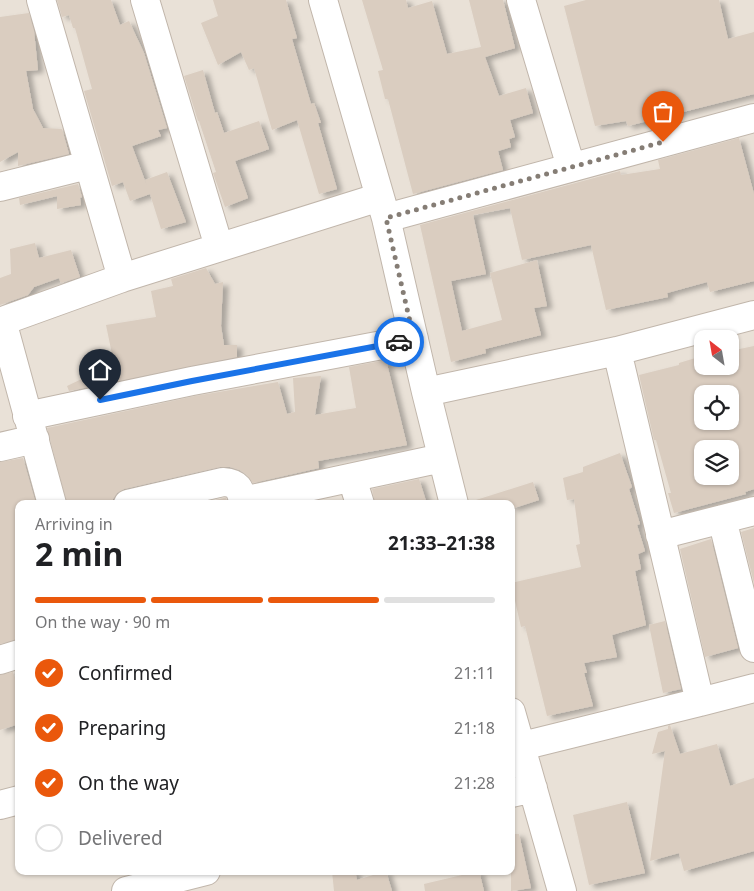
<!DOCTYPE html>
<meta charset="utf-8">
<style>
:root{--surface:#fff;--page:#f6f6f6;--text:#202124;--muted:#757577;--line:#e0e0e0;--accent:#ea580c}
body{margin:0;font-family:"Noto Sans",sans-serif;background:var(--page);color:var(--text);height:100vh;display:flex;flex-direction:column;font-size:19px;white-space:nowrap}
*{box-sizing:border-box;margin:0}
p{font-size:16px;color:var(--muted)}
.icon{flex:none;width:28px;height:28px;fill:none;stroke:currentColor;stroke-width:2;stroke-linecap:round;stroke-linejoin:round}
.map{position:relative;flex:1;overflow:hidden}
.details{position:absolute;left:15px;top:500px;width:500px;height:375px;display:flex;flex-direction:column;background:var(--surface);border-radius:10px;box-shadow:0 1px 4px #0004}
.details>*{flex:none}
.needle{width:32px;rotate:329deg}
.buttons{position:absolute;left:694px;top:330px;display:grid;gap:10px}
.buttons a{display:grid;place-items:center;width:45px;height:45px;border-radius:10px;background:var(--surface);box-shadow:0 1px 4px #0004;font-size:25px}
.pin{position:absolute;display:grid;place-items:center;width:42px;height:42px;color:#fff;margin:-51px -21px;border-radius:50% 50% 50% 0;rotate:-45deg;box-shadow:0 0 5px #0007}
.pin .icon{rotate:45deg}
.courier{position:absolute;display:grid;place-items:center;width:50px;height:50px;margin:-25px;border:4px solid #1a73e8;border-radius:50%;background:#fff;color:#222;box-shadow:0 1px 6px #0007}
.summary em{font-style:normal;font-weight:700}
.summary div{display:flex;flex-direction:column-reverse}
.summary{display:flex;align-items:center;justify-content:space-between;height:85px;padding:0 20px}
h1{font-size:32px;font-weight:700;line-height:38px}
.bar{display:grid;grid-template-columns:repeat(4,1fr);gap:8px 5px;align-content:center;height:60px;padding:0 20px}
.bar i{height:6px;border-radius:4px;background:var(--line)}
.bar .on{background:var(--accent)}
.bar p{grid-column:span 4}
ol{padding:0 20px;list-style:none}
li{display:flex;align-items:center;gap:15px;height:55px}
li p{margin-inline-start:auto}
li .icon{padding:5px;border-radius:50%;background:var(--accent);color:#fff;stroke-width:4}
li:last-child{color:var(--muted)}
li i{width:28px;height:28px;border:2px solid var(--line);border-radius:50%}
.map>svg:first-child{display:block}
</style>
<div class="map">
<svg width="754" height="891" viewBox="0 0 754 891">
<defs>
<filter id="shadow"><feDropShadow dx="5.5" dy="3" stdDeviation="2.5" flood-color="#0004"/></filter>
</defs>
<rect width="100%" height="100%" fill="#f5f0e9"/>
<path fill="#e9e1d7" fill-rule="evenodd" d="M0 0H754V891H0ZM702 339H730V366H702ZM702 394H730V421H702ZM702 449H730V476H702ZM19 504H511V871H19Z"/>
<path fill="#dacdc0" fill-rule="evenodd" filter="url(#shadow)" d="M57 0H111L120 25 129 21 144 53 167 128 158 130 161 136 132 146 147 186 145 180 167 172 186 222 161 229 150 194 130 201 123 182 112 186 84 91 92 89 75 28H73L69 15 62 17Z
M213 0H286L297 38 292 39 311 104 314 103 321 123H318L337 189 319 194 297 120 272 130 254 68 249 70 241 52 218 65 201 23 218 16Z
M362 0H406L408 8 432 1 447 54 481 47 469 0H503L515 48 485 57 499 96 526 88 533 113 510 120 515 137 509 139 511 147 498 151 503 170 413 194 388 99H385L378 71 383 70Z
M586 0H719L728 39 754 32V94L628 126 626 121 595 126 564 6Z
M29 13 34 31 38 70 26 71 33 109 43 128 62 129 69 154 18 166V152L0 162V17Z
M203 70 215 113 217 112 224 133 259 121 269 149 235 161 248 198 225 207 213 173 216 172 199 121H198L184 76Z
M739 138 754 194V281L710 292 707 282 667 293 668 297 606 310 591 245 522 260 510 208 473 215 486 274 451 281 462 331 502 320 490 273 537 260 547 306 534 308 541 335 485 349 486 353 451 362 420 225 620 171 621 175 660 169 658 160Z
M78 184 82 197 80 198 81 205 57 209V196L20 205 19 198Z
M35 243 39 258 71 250 80 277 61 283 59 278 34 287 28 295 0 305V278L11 274 10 249Z
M206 268 215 284 223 282 221 326 224 345H237V357L69 391 67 386 94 373 91 357 112 354 106 325 156 317 151 291 173 286 171 279Z
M754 346V489L745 492 746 494 674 513 668 493H671L656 440H654L639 375 679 365V363L702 356V366H730V351ZM702 394H730V421H702ZM702 449H730V476H702Z
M386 360 407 445 318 461 319 468 253 483 246 474 240 470 230 467H220L124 489 117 493 113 499V504H67L47 428 195 396 278 382 287 414 295 412 293 378 321 376 315 415 356 408 349 367Z
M620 453 632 487 629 489 640 524 637 525 645 551 638 554 641 569 635 571 646 625 612 635 617 657 584 663 587 673H584L593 706 547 716 525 626 521 627 511 583 581 567 576 545 580 544 574 499 567 500 563 478 583 472V467Z
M23 458 36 504H19V639L0 644V462Z
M419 479 427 504H375L372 489Z
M533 482 539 500 511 509V504H477L476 500Z
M224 498H226L228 504H198Z
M754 528V583L741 532Z
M711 539 738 648 705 657 680 549Z
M665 621 681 689 663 693 649 625Z
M13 672 19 692V724L0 730V675Z
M670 725 680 754 717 744 730 786 754 778V851L684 871 679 853 650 861 665 751 652 754 658 732 668 729V726Z
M627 802 645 873 589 885 573 815Z
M511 834H519L531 888 511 891Z
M332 871H355L357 880 386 871 392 891H334Z
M479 871 484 891H425L424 884Z"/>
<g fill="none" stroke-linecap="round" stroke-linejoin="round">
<defs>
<path id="minor" d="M41 0 122 278
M145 0 219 247
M323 0 386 218 426 392 454 504
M521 0 571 167
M0 187 88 165
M386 218 754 118
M2 321 52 504
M0 322 122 278 380 197
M426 392 617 351 754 315
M27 416 192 381 414 339
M0 447 35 439
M352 478 360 504
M243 501 442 458
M128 504 223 482C239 483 240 489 244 504
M722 519 754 648
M660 535 754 511
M0 660 19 654
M700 702 754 688
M511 712 562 891
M522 746 700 702 617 351
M511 793 533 788
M0 805 19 800
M126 891 206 871"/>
</defs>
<use href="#minor" stroke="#c1b6ab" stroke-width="30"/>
<use href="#minor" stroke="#fff" stroke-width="28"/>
</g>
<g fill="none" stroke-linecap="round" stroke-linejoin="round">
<path stroke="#857d75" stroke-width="5" stroke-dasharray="0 9" d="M399 342 414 339 386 218 663 142"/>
<path stroke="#1a73e8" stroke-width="6" d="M100 400 192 381 399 342"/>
</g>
</svg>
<div class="buttons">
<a><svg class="needle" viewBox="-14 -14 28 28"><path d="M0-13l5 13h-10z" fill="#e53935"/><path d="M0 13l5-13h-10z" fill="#757577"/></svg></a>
<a><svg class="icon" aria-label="locate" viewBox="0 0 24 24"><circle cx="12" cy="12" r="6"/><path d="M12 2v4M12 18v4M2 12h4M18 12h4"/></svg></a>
<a><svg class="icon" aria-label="layers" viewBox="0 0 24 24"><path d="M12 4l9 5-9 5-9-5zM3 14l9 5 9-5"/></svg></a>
</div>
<div class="pin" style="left:663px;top:142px;background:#ea580c"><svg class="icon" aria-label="bag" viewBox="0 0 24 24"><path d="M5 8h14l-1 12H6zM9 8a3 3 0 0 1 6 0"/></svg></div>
<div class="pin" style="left:100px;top:400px;background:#1f2937"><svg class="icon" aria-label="home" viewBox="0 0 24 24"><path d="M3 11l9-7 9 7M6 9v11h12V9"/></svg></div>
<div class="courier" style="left:399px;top:342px"><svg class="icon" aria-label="car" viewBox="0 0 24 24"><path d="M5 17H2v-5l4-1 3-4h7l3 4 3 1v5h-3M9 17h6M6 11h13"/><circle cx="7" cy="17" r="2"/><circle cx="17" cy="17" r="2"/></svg></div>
<section class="details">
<div class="summary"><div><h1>2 min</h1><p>Arriving in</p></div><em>21:33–21:38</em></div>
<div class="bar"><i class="on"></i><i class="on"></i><i class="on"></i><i></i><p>On the way · 90 m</p></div>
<ol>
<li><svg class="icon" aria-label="check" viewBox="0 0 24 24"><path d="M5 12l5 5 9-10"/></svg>Confirmed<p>21:11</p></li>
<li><svg class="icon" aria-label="check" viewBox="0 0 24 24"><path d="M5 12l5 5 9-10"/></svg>Preparing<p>21:18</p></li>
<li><svg class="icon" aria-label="check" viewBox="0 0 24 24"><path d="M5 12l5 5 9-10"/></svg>On the way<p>21:28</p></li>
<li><i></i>Delivered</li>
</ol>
</section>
</div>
